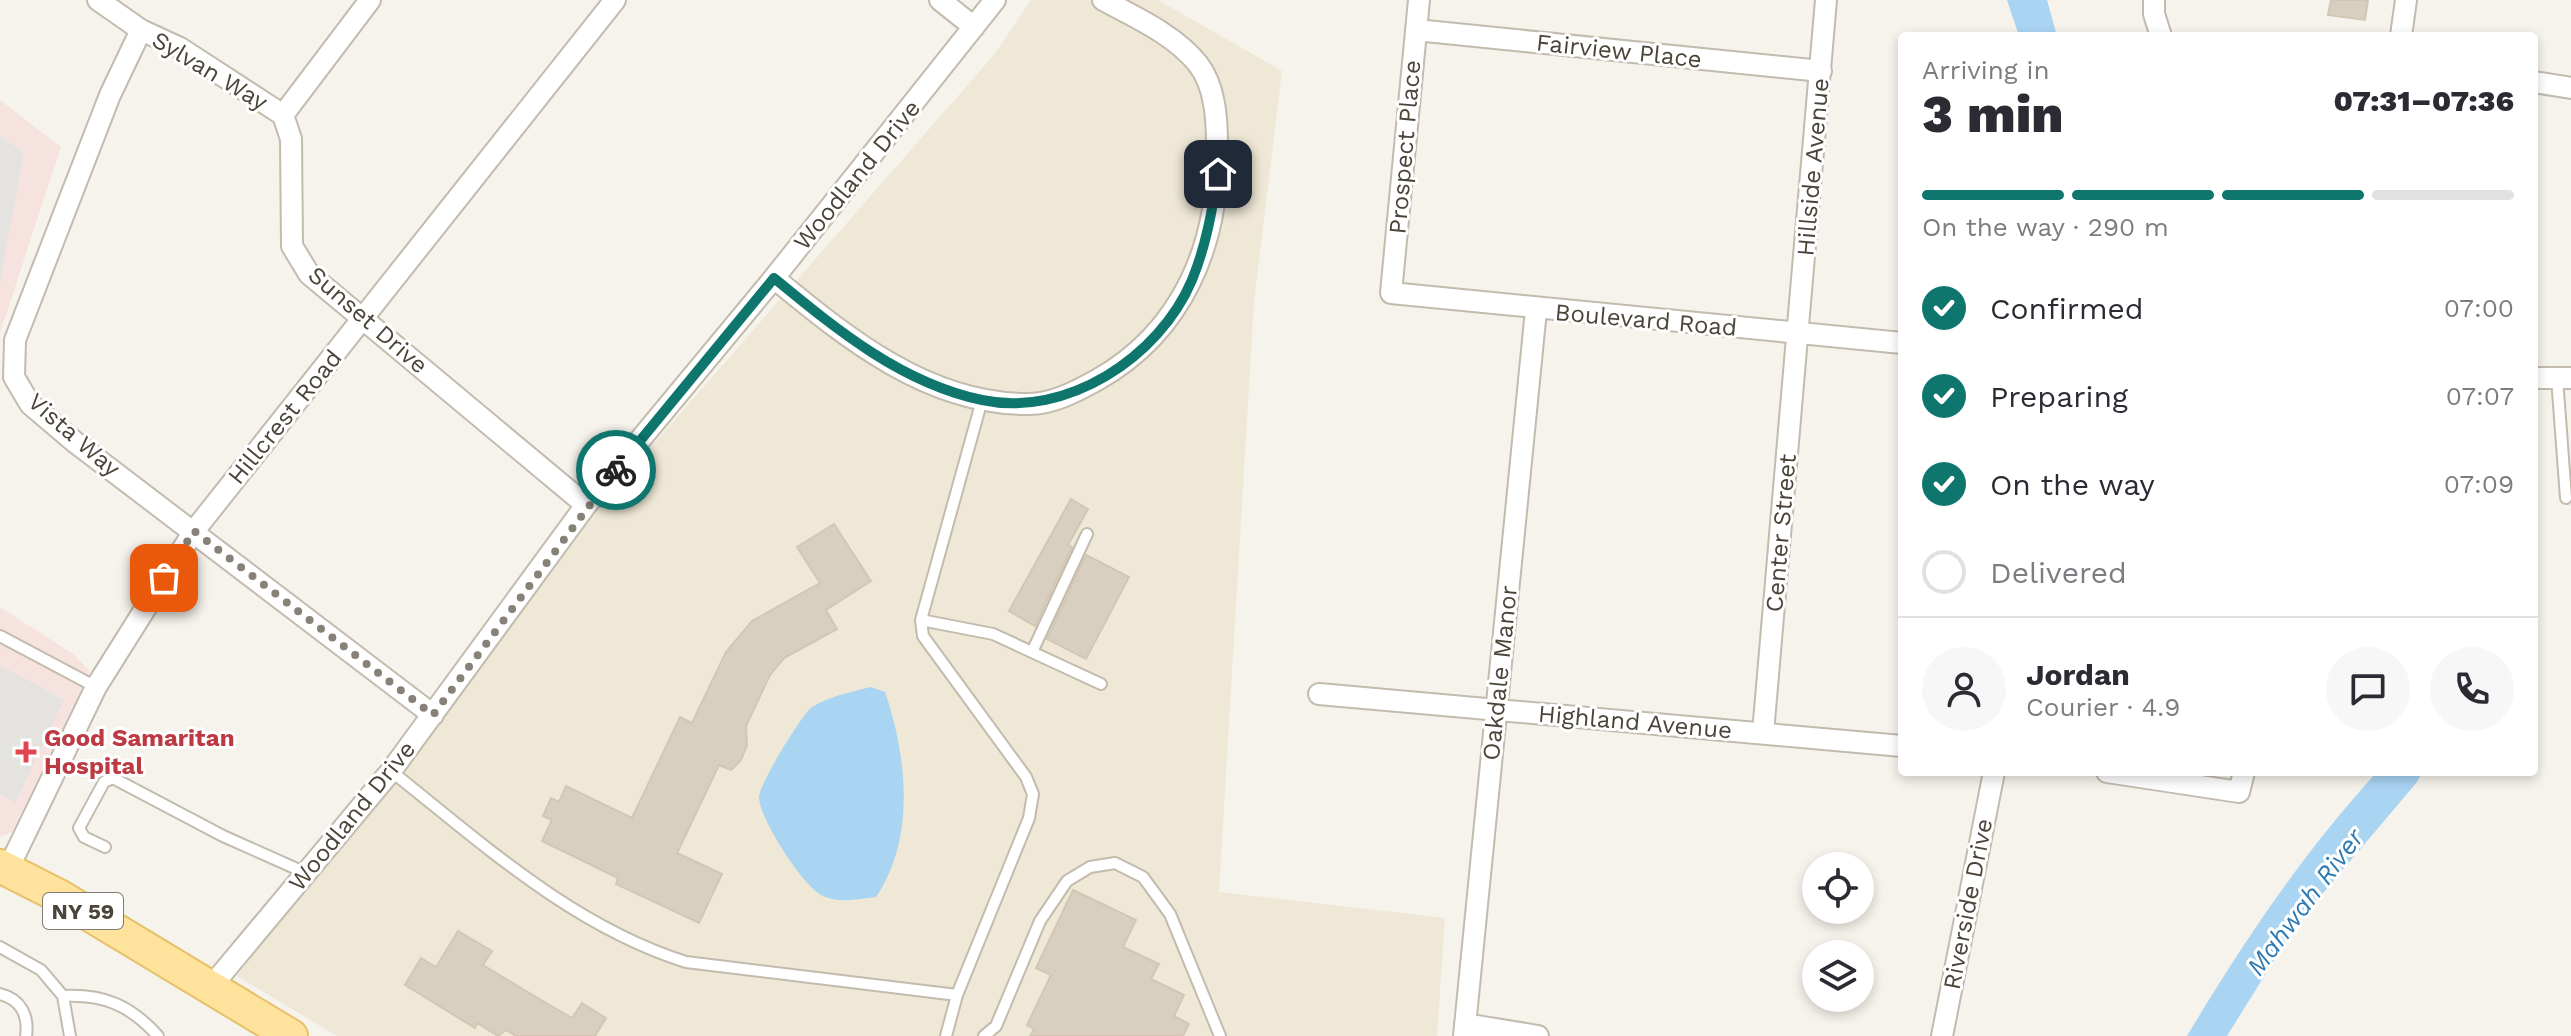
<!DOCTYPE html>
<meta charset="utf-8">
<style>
:root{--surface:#fff;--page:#f7f7f7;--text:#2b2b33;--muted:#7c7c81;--line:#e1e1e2;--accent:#0f766e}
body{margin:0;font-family:"Work Sans",sans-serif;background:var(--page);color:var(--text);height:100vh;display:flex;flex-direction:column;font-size:30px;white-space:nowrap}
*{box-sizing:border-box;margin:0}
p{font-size:26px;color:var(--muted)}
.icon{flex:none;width:44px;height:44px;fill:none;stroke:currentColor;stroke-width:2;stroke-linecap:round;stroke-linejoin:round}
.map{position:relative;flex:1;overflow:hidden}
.side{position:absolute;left:1898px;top:32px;width:640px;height:744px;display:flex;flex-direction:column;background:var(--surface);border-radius:8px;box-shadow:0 4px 12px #0003}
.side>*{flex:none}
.controls{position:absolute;left:1802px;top:852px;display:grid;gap:16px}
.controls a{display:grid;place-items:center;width:72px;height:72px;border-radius:50%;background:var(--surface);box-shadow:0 4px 12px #0003;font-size:40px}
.pin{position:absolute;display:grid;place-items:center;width:68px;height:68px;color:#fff;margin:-34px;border-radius:16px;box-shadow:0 4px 12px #0006}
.courier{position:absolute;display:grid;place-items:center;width:80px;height:80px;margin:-40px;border:6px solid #0f766e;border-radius:50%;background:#fff;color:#222;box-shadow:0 2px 10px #0007}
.headline em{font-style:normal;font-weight:800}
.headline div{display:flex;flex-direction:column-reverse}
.headline{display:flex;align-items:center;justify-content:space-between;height:136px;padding:0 24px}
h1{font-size:52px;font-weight:800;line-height:60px}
.bar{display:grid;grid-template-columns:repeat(4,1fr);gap:12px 8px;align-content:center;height:96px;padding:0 24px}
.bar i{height:10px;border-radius:6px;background:var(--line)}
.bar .active{background:var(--accent)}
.bar p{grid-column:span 4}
.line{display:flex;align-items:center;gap:20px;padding:0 24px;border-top:2px solid var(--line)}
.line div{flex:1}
.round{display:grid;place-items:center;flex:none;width:84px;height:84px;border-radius:42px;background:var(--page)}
ol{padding:0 24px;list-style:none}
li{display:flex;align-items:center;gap:24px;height:88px}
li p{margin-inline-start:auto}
li .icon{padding:8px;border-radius:50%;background:var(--accent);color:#fff;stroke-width:4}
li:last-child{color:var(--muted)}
li i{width:44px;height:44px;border:4px solid var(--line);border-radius:50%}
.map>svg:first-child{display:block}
</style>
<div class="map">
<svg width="2571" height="1036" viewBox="0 0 2571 1036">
<rect width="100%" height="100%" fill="#f6f3ec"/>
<path fill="#efe8d6" d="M1031 0H1158L1282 71 1254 302 1219 892 1445 918 1437 1036H337L237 976 446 681 993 56Z"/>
<path fill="#f6e3e0" d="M0 100 61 147 0 333Z
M0 607 73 654 90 671 12 832 0 837Z"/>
<path fill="#e5e3e0" d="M0 136 24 152 0 283Z
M0 665 64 700 15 803 0 794Z"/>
<path fill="#a9d4f2" d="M2007 0H2047L2057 36H2019Z
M871 687 885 692C907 756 916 838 876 897 857 899 838 904 821 895 802 885 759 818 759 797 759 784 803 713 812 707 830 696 851 692 871 687Z
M2377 772H2422L2417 782 2296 925 2227 1036H2187C2243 942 2303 853 2377 772Z"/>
<path fill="#d8cfc1" stroke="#d3c7b4" stroke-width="2" d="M2331 0H2368L2365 20 2328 15Z
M1071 499 1088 509 1068 545 1072 547 1035 626 1009 611Z
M834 524 871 581 826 610 837 629 784 658 770 675 746 726 747 745 741 760 731 770 719 765 677 853 722 874 699 923 616 884 618 878 542 841 552 820 543 816 551 798 559 802 566 786 632 818 680 717 692 723 726 652 752 621 820 583 797 547Z
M1086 555 1129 577 1086 659 1047 639Z
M1073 890 1136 920 1123 947 1159 964 1151 979 1184 995 1174 1016 1189 1024 1183 1036H1030L1034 1029 1027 1025 1051 975 1036 968Z
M458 931 492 951 483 965 536 997 572 1018 582 1003 606 1018 595 1036H516L506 1030 498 1036 477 1023 475 1028 405 985 421 958 436 967Z"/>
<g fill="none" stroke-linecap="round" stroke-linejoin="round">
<defs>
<path id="lane" d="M2557 378 2566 498
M921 620 993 634 1101 684
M0 636 96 687
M1032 652 1087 534
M391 771C483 844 572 926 686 962L957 995
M105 847 84 837 79 828 104 782 113 778 223 836 306 873
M0 947 41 970 63 996C104 994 130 1005 158 1036
M0 994C21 999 29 1016 26 1036
M63 996 70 1036
M946 1036 957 995 1029 818 1033 794 1026 777 923 636 921 620 982 400
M984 1036 996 1026 1040 921 1067 881 1090 867 1115 863 1143 877 1170 914 1220 1036"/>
<path id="street" d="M98 0 141 30 180 48 283 115
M940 0 974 27
M1419 0 1391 293 1902 343
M2154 0V14L2161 36
M141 30 110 95 15 340 14 377 30 404 76 443 433 715
M1416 30 1821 71
M2401 36 2406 0
M2534 82 2571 88
M283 115 291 139 292 246 309 274 586 505
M283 115 370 0
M774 278C848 339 929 405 1029 404 1053 404 1077 391 1097 380 1184 331 1220 242 1217 145 1217 118 1215 86 1198 64 1175 35 1135 17 1103 0
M2534 378H2571
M1319 694 1902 746
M1763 733 1826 0
M2107 772 2239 792 2244 772
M8 869 96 687 194 531 615 0
M210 988 391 771 586 505 774 278 995 0
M1465 1024 1538 1036
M1464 1036 1536 310
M1942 1036 1994 772"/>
<path id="primary" d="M0 866 59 896 291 1036"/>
</defs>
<use href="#lane" stroke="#c2bbae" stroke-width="14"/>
<use href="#street" stroke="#c2bbae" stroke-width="24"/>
<use href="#primary" stroke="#e6c16a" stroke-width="36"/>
<use href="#lane" stroke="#fff" stroke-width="10"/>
<use href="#street" stroke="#fff" stroke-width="20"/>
<use href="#primary" stroke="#ffe39c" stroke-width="32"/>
</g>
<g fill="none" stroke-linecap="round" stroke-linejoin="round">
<path stroke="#878178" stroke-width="8" stroke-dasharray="0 14.4" d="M164 578 194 531 433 715 616 470"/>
<path stroke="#0f766e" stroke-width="10" d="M616 470 774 278C836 329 901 383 982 400 1066 418 1159 358 1192 280 1206 246 1212 211 1218 174"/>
</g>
<path fill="#e0444e" stroke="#fff" stroke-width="3" d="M22 740h8v8h8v8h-8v8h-8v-8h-8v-8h8z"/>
<g text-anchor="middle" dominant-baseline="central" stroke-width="6" stroke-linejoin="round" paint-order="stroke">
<rect fill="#fff" stroke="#817c74" stroke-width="2" x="43" y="893" width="80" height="36" rx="6"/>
<g font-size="22" font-weight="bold" fill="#4b4439">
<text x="83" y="911">NY 59</text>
</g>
<g font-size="24" fill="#4b4439" stroke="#fff">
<text transform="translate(1619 51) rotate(6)">Fairview Place</text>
<text transform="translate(210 71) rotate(31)">Sylvan Way</text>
<text transform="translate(1405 147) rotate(-85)">Prospect Place</text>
<text transform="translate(1813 167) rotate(-85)">Hillside Avenue</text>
<text transform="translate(857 175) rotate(-51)">Woodland Drive</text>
<text transform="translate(368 320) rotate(41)">Sunset Drive</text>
<text transform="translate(1646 320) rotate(5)">Boulevard Road</text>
<text transform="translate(285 417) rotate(-51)">Hillcrest Road</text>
<text transform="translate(74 435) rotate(41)">Vista Way</text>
<text transform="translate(1781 533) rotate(-85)">Center Street</text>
<text transform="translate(1500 673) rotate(-84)">Oakdale Manor</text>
<text transform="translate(1635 722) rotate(5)">Highland Avenue</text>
<text transform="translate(352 816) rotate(-51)">Woodland Drive</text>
<text transform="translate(1968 904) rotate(-79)">Riverside Drive</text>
</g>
<g font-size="24" font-weight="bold" fill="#be3a42" stroke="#fff" text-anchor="start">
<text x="44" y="738">Good Samaritan<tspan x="44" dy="28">Hospital</tspan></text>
</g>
<g font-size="26" font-style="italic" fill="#2e7ab2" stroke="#fff">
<text transform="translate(2305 902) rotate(-53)">Mahwah River</text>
</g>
</g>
</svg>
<div class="controls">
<a><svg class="icon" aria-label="locate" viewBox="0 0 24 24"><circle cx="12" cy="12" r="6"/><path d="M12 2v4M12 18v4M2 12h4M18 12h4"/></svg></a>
<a><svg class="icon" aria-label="layers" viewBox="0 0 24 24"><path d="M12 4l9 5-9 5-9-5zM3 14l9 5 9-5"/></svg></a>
</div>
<div class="pin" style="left:164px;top:578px;background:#ea580c"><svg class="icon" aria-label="bag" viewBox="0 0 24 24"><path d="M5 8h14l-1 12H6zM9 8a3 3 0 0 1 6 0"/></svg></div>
<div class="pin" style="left:1218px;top:174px;background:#1f2937"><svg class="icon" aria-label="home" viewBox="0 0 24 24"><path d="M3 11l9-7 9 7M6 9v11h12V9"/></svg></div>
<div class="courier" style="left:616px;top:470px"><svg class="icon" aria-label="bike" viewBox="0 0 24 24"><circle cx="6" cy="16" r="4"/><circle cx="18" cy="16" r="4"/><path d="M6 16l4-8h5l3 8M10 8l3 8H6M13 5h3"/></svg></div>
<section class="side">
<div class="headline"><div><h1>3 min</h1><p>Arriving in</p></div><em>07:31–07:36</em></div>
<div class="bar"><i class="active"></i><i class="active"></i><i class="active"></i><i></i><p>On the way · 290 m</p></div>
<ol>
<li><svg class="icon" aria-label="check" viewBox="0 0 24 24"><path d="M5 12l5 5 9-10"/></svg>Confirmed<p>07:00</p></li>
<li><svg class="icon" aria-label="check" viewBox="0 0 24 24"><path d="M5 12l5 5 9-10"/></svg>Preparing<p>07:07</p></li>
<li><svg class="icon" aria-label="check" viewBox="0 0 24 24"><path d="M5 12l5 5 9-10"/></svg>On the way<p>07:09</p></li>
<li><i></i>Delivered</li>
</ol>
<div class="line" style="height:144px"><a class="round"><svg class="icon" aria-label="person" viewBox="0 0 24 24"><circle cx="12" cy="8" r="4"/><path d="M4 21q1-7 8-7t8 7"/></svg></a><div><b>Jordan</b><p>Courier · 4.9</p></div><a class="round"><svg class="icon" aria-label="chat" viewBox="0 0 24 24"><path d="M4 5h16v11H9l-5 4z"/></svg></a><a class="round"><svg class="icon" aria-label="phone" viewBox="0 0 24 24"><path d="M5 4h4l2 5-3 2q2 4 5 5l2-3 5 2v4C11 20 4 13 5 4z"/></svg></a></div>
</section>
</div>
